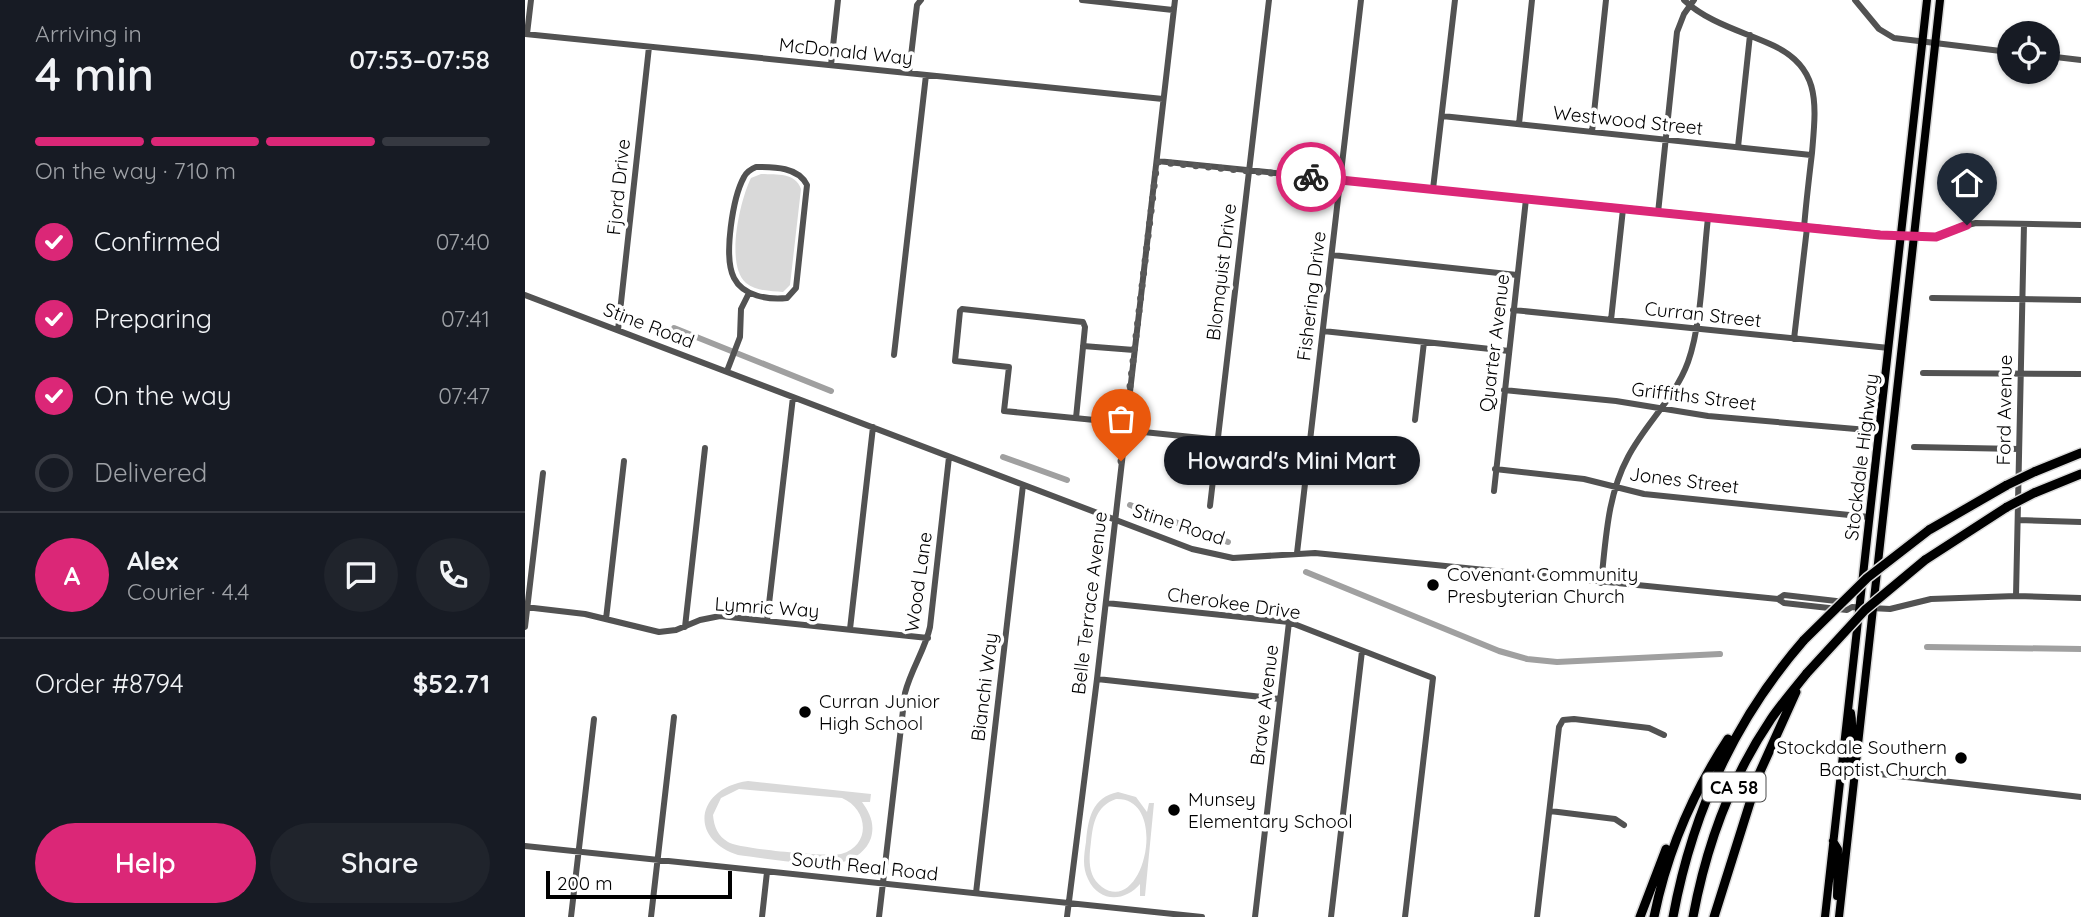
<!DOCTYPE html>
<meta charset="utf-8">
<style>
:root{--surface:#171b24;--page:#20242c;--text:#f1f3f6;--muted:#9ea1a6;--line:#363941;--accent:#db2777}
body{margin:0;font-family:Quicksand,sans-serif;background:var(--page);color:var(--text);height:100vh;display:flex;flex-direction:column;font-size:26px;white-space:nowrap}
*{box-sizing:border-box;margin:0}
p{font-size:23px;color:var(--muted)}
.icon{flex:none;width:38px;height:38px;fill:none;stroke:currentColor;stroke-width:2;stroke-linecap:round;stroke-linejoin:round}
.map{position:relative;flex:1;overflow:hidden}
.sheet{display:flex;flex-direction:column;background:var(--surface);width:525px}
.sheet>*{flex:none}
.controls{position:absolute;left:1472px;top:21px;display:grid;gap:14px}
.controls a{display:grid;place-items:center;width:63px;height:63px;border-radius:50%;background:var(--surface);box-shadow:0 2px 5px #0004;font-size:35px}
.scale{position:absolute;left:21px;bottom:18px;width:186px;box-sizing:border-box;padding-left:7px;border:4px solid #000;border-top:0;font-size:19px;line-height:24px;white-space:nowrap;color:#000;-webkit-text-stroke:5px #fff;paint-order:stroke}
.pin{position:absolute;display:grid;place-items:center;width:60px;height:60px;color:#fff;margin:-72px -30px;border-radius:50% 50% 50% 0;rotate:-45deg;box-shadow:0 0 7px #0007}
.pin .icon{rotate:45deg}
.courier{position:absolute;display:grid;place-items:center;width:70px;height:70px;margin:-35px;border:5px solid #db2777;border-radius:50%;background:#fff;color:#222;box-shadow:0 2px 9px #0007}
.bubble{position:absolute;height:49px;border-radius:24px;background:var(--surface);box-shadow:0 2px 5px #0004;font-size:23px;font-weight:600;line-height:49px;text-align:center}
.overview em{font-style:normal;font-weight:600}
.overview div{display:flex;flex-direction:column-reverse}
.overview{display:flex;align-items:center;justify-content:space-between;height:119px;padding:0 35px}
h1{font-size:46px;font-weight:600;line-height:52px}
.bar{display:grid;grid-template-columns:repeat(4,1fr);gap:10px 7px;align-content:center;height:84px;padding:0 35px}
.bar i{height:9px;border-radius:5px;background:var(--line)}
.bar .on{background:var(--accent)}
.bar p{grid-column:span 4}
.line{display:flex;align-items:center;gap:18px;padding:0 35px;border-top:2px solid var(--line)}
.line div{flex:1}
.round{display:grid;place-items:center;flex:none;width:74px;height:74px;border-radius:37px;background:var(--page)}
ol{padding:0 35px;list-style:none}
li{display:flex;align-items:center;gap:21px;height:77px}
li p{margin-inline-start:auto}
li .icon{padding:7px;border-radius:50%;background:var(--accent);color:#fff;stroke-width:4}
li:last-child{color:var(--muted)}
li i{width:38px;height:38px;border:4px solid var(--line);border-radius:50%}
.primary-button{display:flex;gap:14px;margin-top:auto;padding:14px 35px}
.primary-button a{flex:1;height:80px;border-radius:42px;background:var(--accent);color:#fff;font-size:28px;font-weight:600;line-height:80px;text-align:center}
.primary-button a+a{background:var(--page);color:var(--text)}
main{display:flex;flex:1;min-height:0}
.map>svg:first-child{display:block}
</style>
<main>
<section class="sheet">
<div class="overview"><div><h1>4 min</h1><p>Arriving in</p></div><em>07:53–07:58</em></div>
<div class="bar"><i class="on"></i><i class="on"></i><i class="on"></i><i></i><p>On the way · 710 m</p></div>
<ol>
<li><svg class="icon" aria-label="check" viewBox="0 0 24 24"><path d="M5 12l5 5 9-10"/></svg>Confirmed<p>07:40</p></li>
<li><svg class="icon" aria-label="check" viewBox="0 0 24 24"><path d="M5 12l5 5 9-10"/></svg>Preparing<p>07:41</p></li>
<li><svg class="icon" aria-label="check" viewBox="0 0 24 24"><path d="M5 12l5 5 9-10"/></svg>On the way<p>07:47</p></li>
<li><i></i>Delivered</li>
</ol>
<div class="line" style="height:126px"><b class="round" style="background:var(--accent);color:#fff">A</b><div><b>Alex</b><p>Courier · 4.4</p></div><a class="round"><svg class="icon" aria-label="chat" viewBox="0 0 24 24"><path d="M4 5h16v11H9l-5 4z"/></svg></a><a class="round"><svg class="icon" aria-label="phone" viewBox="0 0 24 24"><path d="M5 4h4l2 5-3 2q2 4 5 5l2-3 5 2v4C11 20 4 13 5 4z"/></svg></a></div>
<div class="line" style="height:91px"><div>Order #8794</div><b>$52.71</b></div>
<div class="primary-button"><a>Help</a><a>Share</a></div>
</section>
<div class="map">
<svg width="1556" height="917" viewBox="0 0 1556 917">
<rect width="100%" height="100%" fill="#fff"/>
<path fill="#d9d9d9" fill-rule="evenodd" d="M236 174C251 175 270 172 276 189L265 285 258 292C246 291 231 291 221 283 200 265 215 200 226 178Z
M223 781 346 794 345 802H337C345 813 350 824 346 838 342 850 330 859 318 862 296 868 238 858 213 855 163 839 171 788 223 781ZM214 789 317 798C343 809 347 845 316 854 303 857 214 849 203 842 193 836 189 827 188 815L196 798Z
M593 792 611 797 622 812 624 803H629L620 896H615V884C600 902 574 903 563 879 557 867 559 855 561 842 563 819 567 797 593 792ZM591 799C645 797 619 917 577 887 562 876 564 858 566 842 568 823 571 806 591 799Z"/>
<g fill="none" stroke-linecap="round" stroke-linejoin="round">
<path stroke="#a0a0a0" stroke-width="6" d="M149 328 306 391
M478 457 542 480
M605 505 703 542
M781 572 974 651 1002 659 1032 662 1195 654
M1402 647 1556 649"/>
<defs>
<path id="major" d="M1326 713C1330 731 1323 749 1325 767L1329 771
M1308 841 1313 849 1312 896
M1300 917 1402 0
M1314 917 1415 0"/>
<path id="highway" d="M1509 472 1556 453
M1509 493 1556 474
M1404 530 1482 485
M1400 560 1482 507
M1115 917 1141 849
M1129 917C1142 852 1167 794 1203 739
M1148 917C1167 814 1210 719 1279 640
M1168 917C1181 847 1206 778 1246 719 1257 703 1270 688 1282 673
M1189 917 1234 774 1271 692"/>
</defs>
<use href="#major" stroke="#dbdbdb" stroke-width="11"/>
<use href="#highway" stroke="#dbdbdb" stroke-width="12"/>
<path stroke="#525252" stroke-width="6" d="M557 0 648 10
M1159 0C1182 22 1216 31 1245 44 1297 66 1291 105 1287 153 1284 178 1281 203 1279 228
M1330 0 1354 29 1369 38 1484 52
M0 34 638 99
M2 34 6 0
M1522 56 1556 60
M306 65 313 0
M384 73 392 5 396 0
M917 116 1286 155
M994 124 1007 0
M1067 132 1081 0
M1213 147 1225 35
M632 161 1376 236 1411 237 1434 227 1451 223 1556 225
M231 167C250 167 273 167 282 185L271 288 262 298C243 300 218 296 209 278 198 257 208 197 219 177 222 171 226 169 231 167Z
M908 189 930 0
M1133 213 1152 32 1159 14 1169 0
M807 255 992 275
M0 295 667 549 708 558 790 553 1253 599 1259 603 1322 610 1327 607 1365 609 1406 599 1491 596 1556 598
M1407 298 1556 300
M988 310 1364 348
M1086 320 1098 209
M93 330 124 47
M798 331 984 351
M1269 339 1282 228
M558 346 609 350
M369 355 401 75
M202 371 215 337 216 309 224 293
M1398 373 1556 374
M979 390 1091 401 1183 416 1354 431
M551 418 560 327 558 322 437 309 435 311 430 361 484 367 479 411 600 423
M890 420 899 342
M599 430 784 449
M1389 447 1494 449
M970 469 1059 479 1119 494 1344 517
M969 491 1001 199
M685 506 744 0
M1493 520 1556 522
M772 553 836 0
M1076 583C1081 540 1082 496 1103 457 1120 424 1150 398 1163 362 1177 323 1178 260 1183 218
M1491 596 1499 224
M1253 599 1259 595 1320 602
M581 603 764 622 908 678 880 917
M0 607 60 614 134 632 151 630 175 620 195 616 403 638
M81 619 99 461
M242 621 268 397
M0 627 18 473
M160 627 180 448
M325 629 348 427
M572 679 755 699
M1329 771 1556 797
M1025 811 1090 819 1099 825
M0 846 677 917
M451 893 498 485
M46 917 69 719
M126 917 149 717
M237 917 242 872
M354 917 380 693C386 669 400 650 405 627L424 457
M542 917 572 679 650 0
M730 917 764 622
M806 917 837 651
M1012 917 1034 727 1038 720 1049 719 1124 728 1139 735"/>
<use href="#major" stroke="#000" stroke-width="8"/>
<use href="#highway" stroke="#000" stroke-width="9"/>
<defs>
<path id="highway-bridge" d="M1482 485 1509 472
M1482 507 1509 493
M1279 640 1342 578 1404 530
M1282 673 1340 610 1400 560"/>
</defs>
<use href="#highway-bridge" stroke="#dbdbdb" stroke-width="12" stroke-linecap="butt"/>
<use href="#highway-bridge" stroke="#000" stroke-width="9"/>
</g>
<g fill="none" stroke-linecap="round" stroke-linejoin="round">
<path stroke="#595959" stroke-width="7" stroke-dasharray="0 12.6" d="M596 461 632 162 786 177"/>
<path stroke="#db2777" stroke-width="9" d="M786 177 1355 235 1411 237 1442 225"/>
</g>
<g fill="#000" stroke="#fff" stroke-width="2.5">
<circle cx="908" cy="585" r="7"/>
<circle cx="280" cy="712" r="7"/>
<circle cx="1436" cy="758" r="7"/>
<circle cx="649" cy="810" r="7"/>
</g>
<g text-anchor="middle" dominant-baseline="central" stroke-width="7" stroke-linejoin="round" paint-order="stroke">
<rect fill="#fff" stroke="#4c4c4c" stroke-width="2" x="1177.5" y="772.5" width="63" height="29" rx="5"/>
<g font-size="18" font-weight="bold" fill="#000">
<text x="1209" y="787">CA 58</text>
</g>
<g font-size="19" fill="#000" stroke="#fff">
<text transform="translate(321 51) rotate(6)">McDonald Way</text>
<text transform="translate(1103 120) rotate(6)">Westwood Street</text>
<text transform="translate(93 187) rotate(-84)">Fjord Drive</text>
<text transform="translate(696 272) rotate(-83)">Blomquist Drive</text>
<text transform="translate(786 296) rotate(-83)">Fishering Drive</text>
<text transform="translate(1178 314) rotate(6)">Curran Street</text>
<text transform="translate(124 325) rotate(21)">Stine Road</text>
<text transform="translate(969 343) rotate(-83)">Quarter Avenue</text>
<text transform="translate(1169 396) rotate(7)">Griffiths Street</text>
<text transform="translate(1479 410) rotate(-89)">Ford Avenue</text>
<text transform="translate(1336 457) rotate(-83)">Stockdale Highway</text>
<text transform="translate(1159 480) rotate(7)">Jones Street</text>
<text transform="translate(654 524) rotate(18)">Stine Road</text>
<text transform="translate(393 582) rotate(-82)">Wood Lane</text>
<text transform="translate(564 603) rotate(-83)">Belle Terrace Avenue</text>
<text transform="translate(709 603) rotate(8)">Cherokee Drive</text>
<text transform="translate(242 607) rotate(4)">Lymric Way</text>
<text transform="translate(459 687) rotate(-83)">Bianchi Way</text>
<text transform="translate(739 705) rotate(-83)">Brave Avenue</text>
<text transform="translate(340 866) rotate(6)">South Real Road</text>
</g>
<g font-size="19" fill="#000" stroke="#fff" text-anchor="start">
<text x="922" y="574">Covenant Community<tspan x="922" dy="22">Presbyterian Church</tspan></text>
<text x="294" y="701">Curran Junior<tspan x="294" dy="22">High School</tspan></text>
<text x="1422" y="747" text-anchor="end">Stockdale Southern<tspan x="1422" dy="22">Baptist Church</tspan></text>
<text x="663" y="799">Munsey<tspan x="663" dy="22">Elementary School</tspan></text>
</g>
</g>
</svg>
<div class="controls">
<a><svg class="icon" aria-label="locate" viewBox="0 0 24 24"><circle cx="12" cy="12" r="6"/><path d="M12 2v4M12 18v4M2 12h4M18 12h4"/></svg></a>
</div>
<div class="scale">200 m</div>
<div class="pin" style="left:596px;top:461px;background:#ea580c"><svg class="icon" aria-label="bag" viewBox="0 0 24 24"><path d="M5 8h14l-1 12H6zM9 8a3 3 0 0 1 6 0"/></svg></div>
<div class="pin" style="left:1442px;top:225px;background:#1f2937"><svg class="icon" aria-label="home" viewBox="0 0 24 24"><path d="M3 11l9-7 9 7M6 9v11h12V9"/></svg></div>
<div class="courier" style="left:786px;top:177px"><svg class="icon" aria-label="bike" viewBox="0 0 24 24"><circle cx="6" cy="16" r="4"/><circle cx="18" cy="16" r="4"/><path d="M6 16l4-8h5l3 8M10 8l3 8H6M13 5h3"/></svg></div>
<div class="bubble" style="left:639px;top:436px;width:256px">Howard's Mini Mart</div>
</div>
</main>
